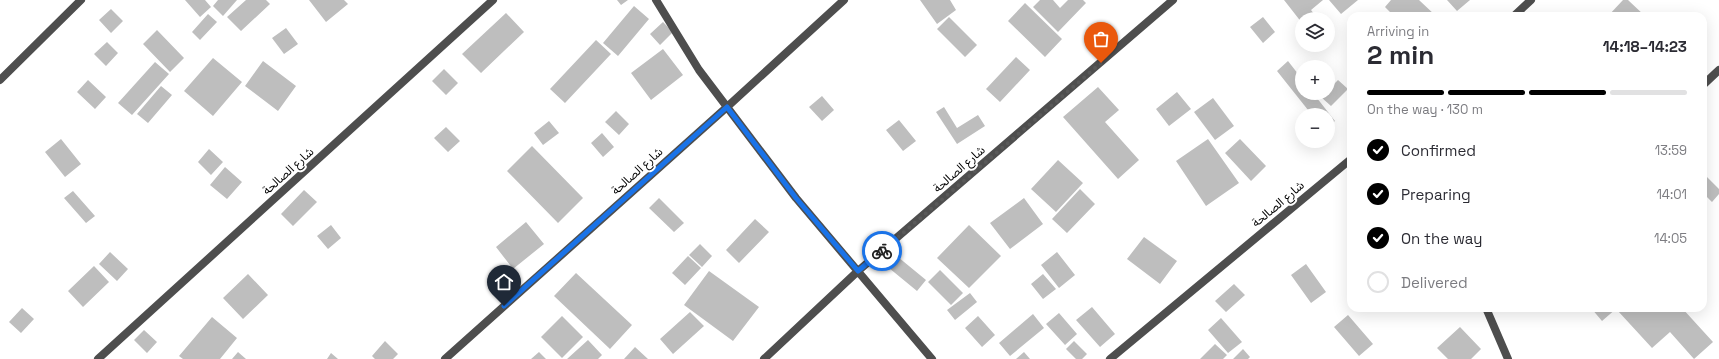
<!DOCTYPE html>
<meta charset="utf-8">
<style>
:root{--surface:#fff;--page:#f2f2f3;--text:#2b2b33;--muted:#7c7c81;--line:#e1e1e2;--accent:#000}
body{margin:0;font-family:"Space Grotesk","Noto Sans Arabic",sans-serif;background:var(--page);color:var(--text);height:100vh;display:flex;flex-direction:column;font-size:15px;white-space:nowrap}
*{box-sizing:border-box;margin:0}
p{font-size:13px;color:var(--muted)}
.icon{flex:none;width:22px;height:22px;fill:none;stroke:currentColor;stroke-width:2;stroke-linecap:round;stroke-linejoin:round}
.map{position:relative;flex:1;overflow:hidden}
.side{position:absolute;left:1347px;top:12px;width:360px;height:300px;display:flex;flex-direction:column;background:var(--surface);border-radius:12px;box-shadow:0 4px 16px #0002}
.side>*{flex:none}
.tools{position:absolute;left:1295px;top:12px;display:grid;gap:8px}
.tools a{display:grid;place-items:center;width:40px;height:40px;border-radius:50%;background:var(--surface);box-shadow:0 4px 16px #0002;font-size:20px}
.pin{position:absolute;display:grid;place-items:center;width:34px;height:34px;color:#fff;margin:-41px -17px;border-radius:50% 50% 50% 0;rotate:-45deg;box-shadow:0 0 4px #0007}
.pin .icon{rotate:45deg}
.courier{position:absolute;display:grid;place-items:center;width:40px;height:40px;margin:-20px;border:3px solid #1a73e8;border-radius:50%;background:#fff;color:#222;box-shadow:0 1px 5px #0007}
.summary em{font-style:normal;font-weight:700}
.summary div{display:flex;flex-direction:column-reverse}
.summary{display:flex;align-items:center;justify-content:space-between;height:68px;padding:0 20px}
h1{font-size:26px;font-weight:700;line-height:30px}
.bar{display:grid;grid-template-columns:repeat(4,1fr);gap:6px 4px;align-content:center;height:48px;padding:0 20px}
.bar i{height:5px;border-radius:3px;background:var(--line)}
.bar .on{background:var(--accent)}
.bar p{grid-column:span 4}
ol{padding:0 20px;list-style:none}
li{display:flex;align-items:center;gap:12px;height:44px}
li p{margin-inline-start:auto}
li .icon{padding:4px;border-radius:50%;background:var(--accent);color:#fff;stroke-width:4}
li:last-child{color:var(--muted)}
li i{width:22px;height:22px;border:2px solid var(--line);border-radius:50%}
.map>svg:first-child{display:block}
</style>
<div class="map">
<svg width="1719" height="359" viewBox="0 0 1719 359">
<rect width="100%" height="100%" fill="#fff"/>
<path fill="#bebebe" d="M185 0H205L211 7 200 17Z
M218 0H237L223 16 213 6Z
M246 0H266L270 4 241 31 227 17Z
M309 0H344L348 4 326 22Z
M617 0H628L621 5Z
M920 0H950L956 10 937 24Z
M1040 0H1053L1060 8 1068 0H1083L1086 3 1058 32 1033 7Z
M1284 0H1323L1311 10 1318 19H1302V23Z
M1329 0H1358L1341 14Z
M1391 0H1419L1436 16H1394L1385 7Z
M1447 0H1470L1457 11Z
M1623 0H1628L1645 16H1608Z
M1025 3 1062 39 1045 57 1008 21Z
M634 6 649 19 618 56 603 43Z
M111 9 123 21 111 33 99 20Z
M506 13 524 32 481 73 462 54Z
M208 14 217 22 200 40 192 32Z
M949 17 977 45 965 57 937 29Z
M1263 17 1275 32 1263 43 1250 27Z
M663 22 673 32 660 45 650 34Z
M286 28 298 44 284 54 272 38Z
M157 30 184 58 170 72 143 44Z
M596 40 611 54 565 103 550 89Z
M107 42 118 53 106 66 94 54Z
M663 49 683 75 651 100 631 73Z
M1016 57 1030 70 1000 102 986 89Z
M213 58 242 82 213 116 184 91Z
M263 61 296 86 278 111 245 86Z
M1288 61 1302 79V93H1313L1335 121 1328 126V115H1312L1277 71Z
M155 62 169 74 132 115 118 103Z
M444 69 458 83 446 95 432 81Z
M88 80 106 97 95 109 77 92Z
M1338 80 1348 89 1331 106 1321 97 1325 93H1328V90Z
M161 86 172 95 148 123 137 114Z
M1098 87 1119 110 1105 122 1139 160 1118 179 1063 117Z
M1177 92 1191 109 1169 126 1156 109Z
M822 96 834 110 822 121 809 107Z
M1213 98 1234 126 1215 140 1194 112Z
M944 107 957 128 978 115 985 126 957 144 936 112Z
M616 111 629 124 619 135 605 122Z
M899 120 916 141 903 151 886 130Z
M549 121 559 133 543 145 534 133Z
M446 127 460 141 448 152 434 138Z
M602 133 614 147 603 157 591 143Z
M61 139 81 164 65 177 45 152Z
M1208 139 1239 183 1206 206 1176 161Z
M1240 139 1266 166 1251 181 1225 153Z
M532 146 583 198 558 223 507 171Z
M209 149 223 162 211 175 198 162Z
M1058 160 1083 183 1056 212 1031 189Z
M225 167 242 182 227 199 210 185Z
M1707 177 1719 189V194L1712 202 1703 193V181Z
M1080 189 1095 204 1067 233 1052 219Z
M304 190 317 202 293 226 281 214Z
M73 191 95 216 86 223 64 198Z
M659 198 684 223 674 232 649 208Z
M1024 198 1043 224 1010 249 990 223Z
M755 219 769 232 739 263 726 250Z
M526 222 544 244 513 269 496 247Z
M331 225 341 238 328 249 317 236Z
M969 225 1001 256 969 288 937 258Z
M1144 237 1177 261 1160 284 1127 259Z
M700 244 712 256 702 267 689 255Z
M110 252 128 269 117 281 99 264Z
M1057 252 1075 275 1059 288 1041 265Z
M688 256 701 268 685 285 672 273Z
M898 257 926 280 917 291 889 268Z
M1306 264 1326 292 1311 303 1291 275Z
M94 266 109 282 83 307 68 291Z
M940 270 963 293 951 305 928 282Z
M709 271 759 307 733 341 684 305Z
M576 273 632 325 610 349 554 296Z
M248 274 268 295 243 319 223 298Z
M1043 274 1056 289 1043 299 1031 284Z
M1234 284 1245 295 1226 312 1215 301Z
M970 293 977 302 955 320 947 310Z
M1092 307 1115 334 1100 347 1076 320Z
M22 308 34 319 21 333 9 322Z
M1591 308H1617L1602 321Z
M1621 308H1682L1713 342 1694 359 1670 332 1652 348 1618 311Z
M690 312 704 326 673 354 660 339Z
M1059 313 1077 334 1065 345 1046 324Z
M1033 314 1044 328 1010 356 999 343Z
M1348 315 1373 344 1359 356 1334 327Z
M562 316 583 337 562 358 541 337Z
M978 316 995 335 982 347 965 328Z
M212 317 237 338 220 359H183L179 356Z
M1221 318 1242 342 1228 353 1208 330Z
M1460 327 1481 349 1471 359H1448L1437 348Z
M144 330 157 342 147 353 134 340Z
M588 340 602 355 598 359H567Z
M385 341 398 354 393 359H375L372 356Z
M1074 341 1087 354 1082 359H1076L1066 349Z
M1215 344 1227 355 1223 359H1200Z
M635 347 648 359H624Z
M1243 349 1250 357 1248 359H1233Z
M238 352 246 359H232Z
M539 352 546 359H531Z
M1024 352 1030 359H1016Z
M331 353 338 359H327Z"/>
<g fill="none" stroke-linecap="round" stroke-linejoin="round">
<path stroke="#4e4e4e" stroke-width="8" d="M656 0 699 70 796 198 932 359
M1514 16 1531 0
M0 80 81 0
M1703 85 1719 70
M1486 308 1508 359
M98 359 493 0
M445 359 727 107 844 0
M764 359 858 271 1173 0
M1110 359 1351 159"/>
</g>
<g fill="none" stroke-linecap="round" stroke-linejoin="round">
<path stroke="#595959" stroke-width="4" stroke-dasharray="0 7.2" d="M882 251 1101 63"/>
<path stroke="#1a73e8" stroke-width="5" d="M504 306 727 107 796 198 858 271 882 251"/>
</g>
<g text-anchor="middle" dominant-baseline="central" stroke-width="4" stroke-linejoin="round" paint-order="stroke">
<g font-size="12" fill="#000" stroke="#fff">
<text transform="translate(959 169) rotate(-41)">شارع الصالحة</text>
<text transform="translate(288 171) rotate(-42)">شارع الصالحة</text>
<text transform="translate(637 171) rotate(-42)">شارع الصالحة</text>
<text transform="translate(1278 204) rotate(-40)">شارع الصالحة</text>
</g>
</g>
</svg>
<div class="tools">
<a><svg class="icon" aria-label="layers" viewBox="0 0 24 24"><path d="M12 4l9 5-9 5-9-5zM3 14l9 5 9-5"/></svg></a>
<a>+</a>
<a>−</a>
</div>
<div class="pin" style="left:1101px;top:63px;background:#ea580c"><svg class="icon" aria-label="bag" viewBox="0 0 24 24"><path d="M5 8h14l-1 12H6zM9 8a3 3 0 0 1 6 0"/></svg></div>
<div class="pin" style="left:504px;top:306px;background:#1f2937"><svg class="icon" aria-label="home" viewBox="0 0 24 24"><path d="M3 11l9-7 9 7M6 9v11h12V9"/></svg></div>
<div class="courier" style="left:882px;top:251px"><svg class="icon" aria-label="bike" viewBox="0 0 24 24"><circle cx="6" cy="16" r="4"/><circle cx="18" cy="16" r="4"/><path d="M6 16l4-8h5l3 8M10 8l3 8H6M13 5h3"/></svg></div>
<section class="side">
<div class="summary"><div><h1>2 min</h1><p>Arriving in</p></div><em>14:18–14:23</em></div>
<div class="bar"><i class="on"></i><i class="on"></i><i class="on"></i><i></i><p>On the way · 130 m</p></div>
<ol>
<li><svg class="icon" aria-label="check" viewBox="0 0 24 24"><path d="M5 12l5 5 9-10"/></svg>Confirmed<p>13:59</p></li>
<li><svg class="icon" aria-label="check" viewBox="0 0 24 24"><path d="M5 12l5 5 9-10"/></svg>Preparing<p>14:01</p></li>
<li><svg class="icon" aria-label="check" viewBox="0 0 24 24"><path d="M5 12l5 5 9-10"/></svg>On the way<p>14:05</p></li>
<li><i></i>Delivered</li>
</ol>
</section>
</div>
